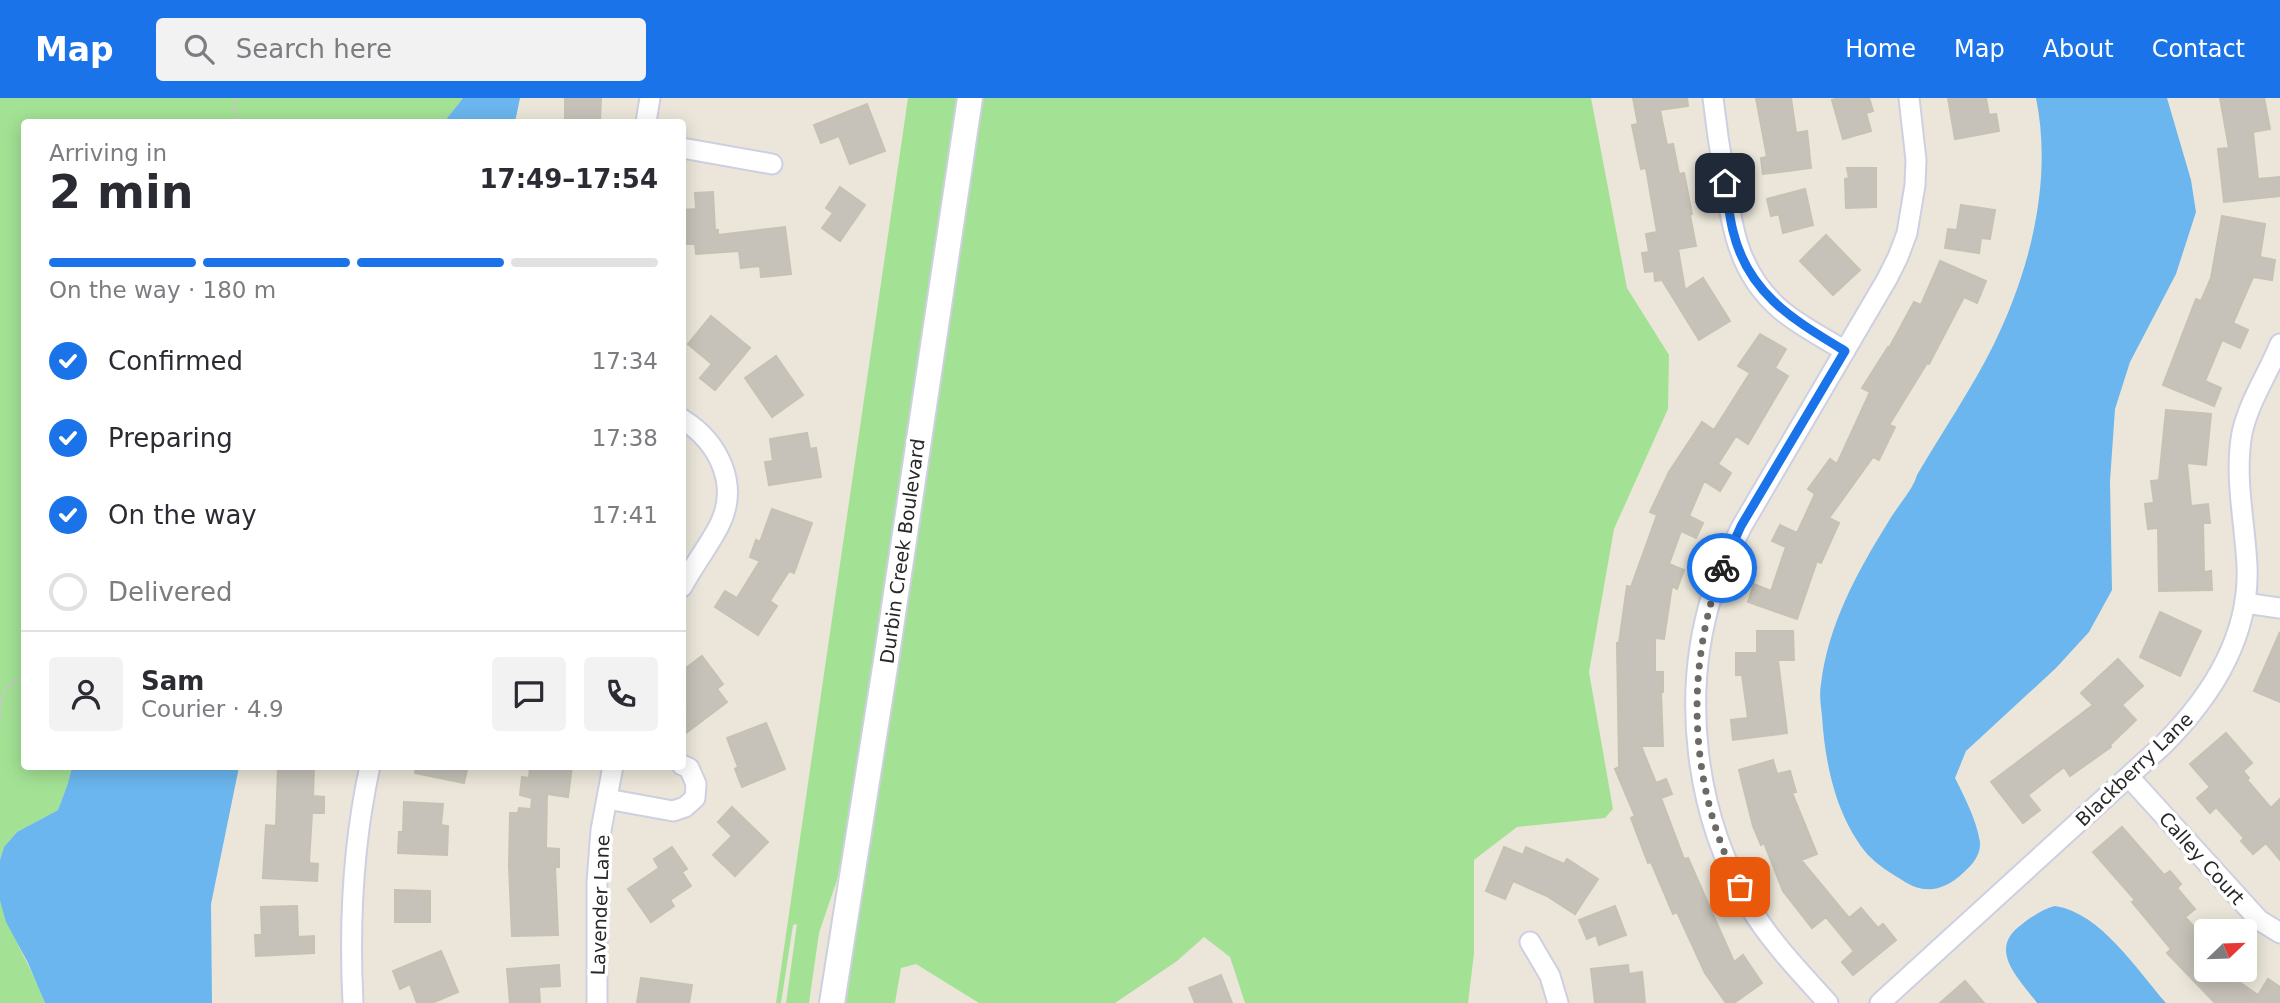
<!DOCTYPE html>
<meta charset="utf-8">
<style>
:root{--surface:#fff;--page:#f2f2f3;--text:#2b2b33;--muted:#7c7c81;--line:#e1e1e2;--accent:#1a73e8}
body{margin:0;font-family:"DejaVu Sans",sans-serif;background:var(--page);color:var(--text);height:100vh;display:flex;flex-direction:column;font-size:26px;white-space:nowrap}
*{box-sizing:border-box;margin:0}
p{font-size:23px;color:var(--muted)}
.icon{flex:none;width:38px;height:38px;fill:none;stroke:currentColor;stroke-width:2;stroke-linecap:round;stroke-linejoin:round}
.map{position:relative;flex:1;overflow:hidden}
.details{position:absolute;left:21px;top:21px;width:665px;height:651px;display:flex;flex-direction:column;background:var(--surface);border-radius:7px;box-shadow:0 4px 18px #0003}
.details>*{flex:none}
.needle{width:46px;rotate:67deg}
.controls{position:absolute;left:2194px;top:821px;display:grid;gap:14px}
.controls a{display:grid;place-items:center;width:63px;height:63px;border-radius:7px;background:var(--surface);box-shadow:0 4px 18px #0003;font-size:35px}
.pin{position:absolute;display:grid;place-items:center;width:60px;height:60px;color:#fff;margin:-30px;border-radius:14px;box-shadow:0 4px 10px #0006}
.courier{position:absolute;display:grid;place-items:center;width:70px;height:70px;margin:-35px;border:5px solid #1a73e8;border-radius:50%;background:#fff;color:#222;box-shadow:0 2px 9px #0007}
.headline em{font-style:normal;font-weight:700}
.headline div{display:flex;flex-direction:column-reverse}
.headline{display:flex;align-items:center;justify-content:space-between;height:119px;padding:0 28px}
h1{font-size:46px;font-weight:700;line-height:52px}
.bar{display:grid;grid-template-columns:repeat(4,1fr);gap:10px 7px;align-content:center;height:84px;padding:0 28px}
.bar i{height:9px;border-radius:5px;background:var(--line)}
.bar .current{background:var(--accent)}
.bar p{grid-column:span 4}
.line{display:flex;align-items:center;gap:18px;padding:0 28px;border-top:2px solid var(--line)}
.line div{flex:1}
.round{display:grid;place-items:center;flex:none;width:74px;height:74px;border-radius:7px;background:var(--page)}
ol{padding:0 28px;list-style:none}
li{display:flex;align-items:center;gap:21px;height:77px}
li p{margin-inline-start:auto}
li .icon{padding:7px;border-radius:50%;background:var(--accent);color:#fff;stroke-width:4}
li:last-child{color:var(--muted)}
li i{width:38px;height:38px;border:4px solid var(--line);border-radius:50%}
header{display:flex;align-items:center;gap:42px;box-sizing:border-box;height:98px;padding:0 35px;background:var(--accent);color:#fff}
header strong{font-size:33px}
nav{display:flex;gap:38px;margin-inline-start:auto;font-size:24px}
.search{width:490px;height:63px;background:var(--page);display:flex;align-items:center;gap:18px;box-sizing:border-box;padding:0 24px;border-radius:7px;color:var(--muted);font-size:26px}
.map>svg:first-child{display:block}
</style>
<header>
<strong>Map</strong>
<div class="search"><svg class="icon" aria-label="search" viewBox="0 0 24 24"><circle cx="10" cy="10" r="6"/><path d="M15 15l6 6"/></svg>Search here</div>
<nav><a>Home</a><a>Map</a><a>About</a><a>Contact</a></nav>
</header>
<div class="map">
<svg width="2280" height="905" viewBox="0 0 2280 905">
<rect width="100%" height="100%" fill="#ebe6d9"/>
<path fill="#a3e295" d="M0 0H463L444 24H24V668L72 669 68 685 58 712 17 734 4 749 0 762Z
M908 0H961L866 630 837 782 819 835 809 905H786L797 826 793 827 781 905H776Z
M981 0H1591L1627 190 1669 257 1668 311 1614 431 1589 574 1613 711 1605 720 1517 729 1474 762V855L1468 905H1245L1230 859 1204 839 1177 863 1115 905H979L916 866 901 870 895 905H846Z
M0 803C11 839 32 870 45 905H0Z"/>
<path fill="#6bb6ee" d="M463 0H520L515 24H444Z
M2036 0H2167L2191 82 2196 114 2176 176 2130 264 2115 311 2110 383 2112 492 2089 534 2056 570 1966 653 1955 680C1965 700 1976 721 1980 744 1981 757 1972 767 1963 775 1944 793 1924 797 1902 782 1890 775 1878 767 1868 757 1836 719 1825 666 1822 618 1821 608 1819 597 1821 586 1828 528 1856 476 1887 426 1895 411 1913 392 1917 377 1942 334 1971 292 1993 248 2030 173 2053 83 2036 0Z
M72 669H239L211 806 212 905H45L28 865 6 824 0 803V762L4 749 17 734 58 712 68 685Z
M2055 808C2101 815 2136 871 2166 905H2037C2019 880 1987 852 2021 827 2031 819 2043 811 2055 808Z"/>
<path fill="#c6c2b9" stroke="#c6c2b3" stroke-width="2" d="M565 0H601L600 24H565Z
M1633 0H1687L1688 8 1660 12 1667 47 1673 46 1679 76 1684 75 1692 116 1690 117 1696 148 1678 151 1685 192 1703 180 1730 223 1699 242 1662 182 1655 183 1654 173 1645 174 1642 155 1649 154 1646 136 1657 134 1646 70 1641 71 1632 27 1638 26Z
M1756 0H1791L1796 35 1807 33 1811 70 1763 76 1761 60 1767 59Z
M1839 0H1869L1873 13 1866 15 1871 33 1843 41 1832 2Z
M1948 0H1986L1989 17 1996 16 1999 33 1955 41Z
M2220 0H2264L2270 31 2253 34 2258 81 2279 79 2280 98 2224 104 2218 51 2229 50Z
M867 6 885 53 850 66 839 38 821 45 814 27Z
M1847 70H1876V109L1846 110 1845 81 1849 80Z
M840 89 865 107 840 143 822 130 833 115 826 110Z
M1805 91 1813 127 1783 135 1779 116 1771 118 1767 101Z
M713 94 715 132H718V137L785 129 791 176 761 179 760 168 741 170 739 153 696 156 695 146H682V112L696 111 695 95Z
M1961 107 1995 112 1990 141 1981 140 1979 155 1945 150 1948 131 1957 132Z
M2222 118 2265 126 2260 159 2275 162 2272 182 2253 179 2233 225 2248 232 2240 250 2222 242 2205 283 2221 290 2214 308 2163 287 2196 201 2201 203 2211 180Z
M1826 137 1860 172 1833 197 1800 163Z
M1940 163 1986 183 1977 205 1964 199 1929 266 1927 265 1889 327 1895 329 1879 362 1873 359 1829 420 1839 425 1821 465 1817 463 1797 521 1748 504 1754 486 1771 493 1786 449 1772 443 1780 427 1797 435 1815 396 1808 391 1830 361 1837 366 1870 294 1862 290 1888 249 1889 250 1914 204 1921 207Z
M711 218 750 250 715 292 700 280 712 266 688 246Z
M1760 236 1786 251 1775 270 1788 278 1748 346 1736 338 1718 366 1731 375 1720 393 1704 383 1689 418 1703 425 1696 440 1681 433 1669 466 1684 472 1677 491 1672 488 1664 541 1655 540V574H1663V594H1661L1663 648H1641L1656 685 1666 681 1672 696 1661 700 1684 761 1688 760 1734 864 1743 857 1762 885 1734 905H1726L1705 875 1677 814 1673 816 1651 764 1648 765 1631 720 1635 718 1615 671 1619 669 1617 545H1619L1627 488 1631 489 1657 417 1650 414 1669 374 1702 324 1714 332 1750 275 1738 268Z
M776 258 803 297 772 319 745 280Z
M2166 312 2211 316 2206 367 2187 365 2191 408 2208 406 2210 425H2203L2204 474 2211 473 2212 492 2159 493 2158 430 2148 431 2145 406 2154 405 2151 383 2159 382Z
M807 335 810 351 816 350 821 379 769 387 765 364 773 363 770 341Z
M772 411 812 425 794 475 789 473 770 503 777 508 758 537 715 509 725 493 737 500 760 463 750 459 756 442 760 444Z
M2160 514 2201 533 2180 578 2140 559Z
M1757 533H1793L1794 562H1778L1787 635 1733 642 1731 622 1748 620 1742 577H1736V555H1757Z
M2280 534V604L2254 593Z
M702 558 723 586 717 591 727 604 682 638V614L688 610 682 602V573Z
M2118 561 2143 588 2122 607 2136 622 2110 647 2111 649 2070 678 2064 669 2028 697 2040 712 2023 725 1991 684 2093 607 2081 595Z
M766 625 785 671 742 689 735 671 738 669 727 640Z
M2226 635 2252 665 2243 673 2249 680 2247 682 2271 710 2280 701V762L2266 745 2253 756 2241 743 2244 740 2216 709 2210 715 2197 700 2210 689 2190 666Z
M1773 662 1777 676 1790 673 1796 694 1792 695 1817 756 1801 762 1849 820 1861 810 1878 830 1883 826 1896 842 1853 877 1842 864 1854 853 1826 819 1812 830 1783 793 1764 745 1761 747 1753 728 1739 672Z
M278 668H314L313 698 324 699V715H312L309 765 318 766 317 783 263 780 266 727 276 728Z
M416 668H468L464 685 415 675Z
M530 668H572L568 699 547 696 546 750 559 751V769H555L558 837 512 838 509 768 510 715H518L519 710 531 711 532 700 520 697 522 679 529 680Z
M404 704 443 706 441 727 448 728 447 757 398 755 399 734H403Z
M732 709 768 744 735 778 713 757 732 738 718 724Z
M2122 729 2164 777 2170 773 2181 786 2177 790 2195 811 2185 819 2207 843V872H2222L2258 897 2268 881 2280 889V905H2215L2167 855 2171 851 2132 804 2135 802 2093 754Z
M672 749 687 771 682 774 691 788 670 802 674 808 651 824 628 791 659 770 654 761Z
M1504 749 1523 757 1526 749 1564 766 1567 761 1598 781 1575 816 1547 798 1513 783 1505 801 1486 793Z
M395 792 430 793V824H395Z
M297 808 298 839 314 838V855L256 858 255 837H262L261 809Z
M1615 808 1626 837 1599 847 1596 837 1587 841 1579 822Z
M441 853 458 894 432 905H417L410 886 400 891 393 873Z
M559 867 560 888 539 889 540 905H510L507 871Z
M1628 867 1629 876 1642 874 1645 905H1595L1591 871Z
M1221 877 1232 905H1195L1189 890Z
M641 880 692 887 689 905H637Z
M1965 883 1984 905H1940Z"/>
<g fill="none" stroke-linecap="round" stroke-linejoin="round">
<defs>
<path id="minor" d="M1713 0C1716 27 1720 54 1725 81 1732 132 1739 176 1781 212 1800 228 1824 240 1845 253
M646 24 650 0
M682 50 772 66
M682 321C719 344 740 387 719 428 708 449 693 468 682 489
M2245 505 2280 510
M2129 679 2259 822 2280 835
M607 701 673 713 685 709 695 700 696 686 689 670 682 667
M1530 844 1550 878 1558 905
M353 905C349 827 353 745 370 668
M597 905V784L601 732 613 668
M1828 905C1799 873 1770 843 1748 806 1695 715 1681 597 1712 497 1720 473 1731 450 1742 428L1887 181 1898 159 1907 135 1915 87 1916 62 1909 0
M1880 905 2163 647C2210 600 2250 539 2247 468 2245 424 2234 379 2242 335 2249 303 2268 276 2280 246"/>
<path id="tertiary" d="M832 905 886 563 970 0"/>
</defs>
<use href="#minor" stroke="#cecfe1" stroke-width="23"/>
<use href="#tertiary" stroke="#cecfe1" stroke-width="28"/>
<path stroke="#c7c7c7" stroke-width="2.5" stroke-dasharray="5 3.5" stroke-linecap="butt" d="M236 0 234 9 237 24
M0 623C1 597 0 591 24 578"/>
<use href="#minor" stroke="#fff" stroke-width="19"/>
<use href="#tertiary" stroke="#fff" stroke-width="24"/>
</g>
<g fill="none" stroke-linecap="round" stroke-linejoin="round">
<path stroke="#6c6a66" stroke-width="7" stroke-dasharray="0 12.6" d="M1722 470C1684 574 1689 689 1740 789"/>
<path stroke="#1a73e8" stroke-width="9" d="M1722 470 1741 428 1845 253C1794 222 1748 196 1733 133 1729 118 1728 101 1725 85"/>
</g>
<g text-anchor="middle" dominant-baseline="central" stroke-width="7" stroke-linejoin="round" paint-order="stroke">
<g font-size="19" fill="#282828" stroke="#fff">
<text transform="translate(902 453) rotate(-82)">Durbin Creek Boulevard</text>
<text transform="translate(2134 671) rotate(-44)">Blackberry Lane</text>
<text transform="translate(2202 760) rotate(48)">Calley Court</text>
<text transform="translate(600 807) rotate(-88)">Lavender Lane</text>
</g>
</g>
</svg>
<div class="controls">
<a><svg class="needle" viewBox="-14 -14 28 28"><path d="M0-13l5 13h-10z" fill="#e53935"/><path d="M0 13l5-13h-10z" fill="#7c7c81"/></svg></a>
</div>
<div class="pin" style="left:1740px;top:789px;background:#ea580c"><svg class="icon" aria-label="bag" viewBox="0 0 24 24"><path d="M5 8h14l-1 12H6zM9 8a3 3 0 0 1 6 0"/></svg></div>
<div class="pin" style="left:1725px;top:85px;background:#1f2937"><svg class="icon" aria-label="home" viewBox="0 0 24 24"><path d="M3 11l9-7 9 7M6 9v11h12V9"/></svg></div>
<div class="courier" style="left:1722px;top:470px"><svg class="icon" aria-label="bike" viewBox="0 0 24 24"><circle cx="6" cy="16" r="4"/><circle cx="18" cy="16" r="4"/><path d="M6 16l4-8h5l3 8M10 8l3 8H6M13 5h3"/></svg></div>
<section class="details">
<div class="headline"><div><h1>2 min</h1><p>Arriving in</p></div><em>17:49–17:54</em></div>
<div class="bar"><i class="current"></i><i class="current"></i><i class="current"></i><i></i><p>On the way · 180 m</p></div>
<ol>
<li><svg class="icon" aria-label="check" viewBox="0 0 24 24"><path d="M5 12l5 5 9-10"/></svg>Confirmed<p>17:34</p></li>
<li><svg class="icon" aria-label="check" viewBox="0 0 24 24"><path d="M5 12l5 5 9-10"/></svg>Preparing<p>17:38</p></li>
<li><svg class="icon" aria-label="check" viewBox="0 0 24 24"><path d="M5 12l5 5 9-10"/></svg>On the way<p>17:41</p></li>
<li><i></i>Delivered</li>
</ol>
<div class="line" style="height:126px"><a class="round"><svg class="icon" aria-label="person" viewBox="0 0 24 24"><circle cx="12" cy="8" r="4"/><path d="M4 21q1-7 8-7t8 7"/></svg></a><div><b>Sam</b><p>Courier · 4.9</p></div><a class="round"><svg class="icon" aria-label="chat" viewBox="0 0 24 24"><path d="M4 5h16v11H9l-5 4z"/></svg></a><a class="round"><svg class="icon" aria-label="phone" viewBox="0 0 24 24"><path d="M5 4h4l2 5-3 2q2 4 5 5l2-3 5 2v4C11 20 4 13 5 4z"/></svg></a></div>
</section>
</div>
